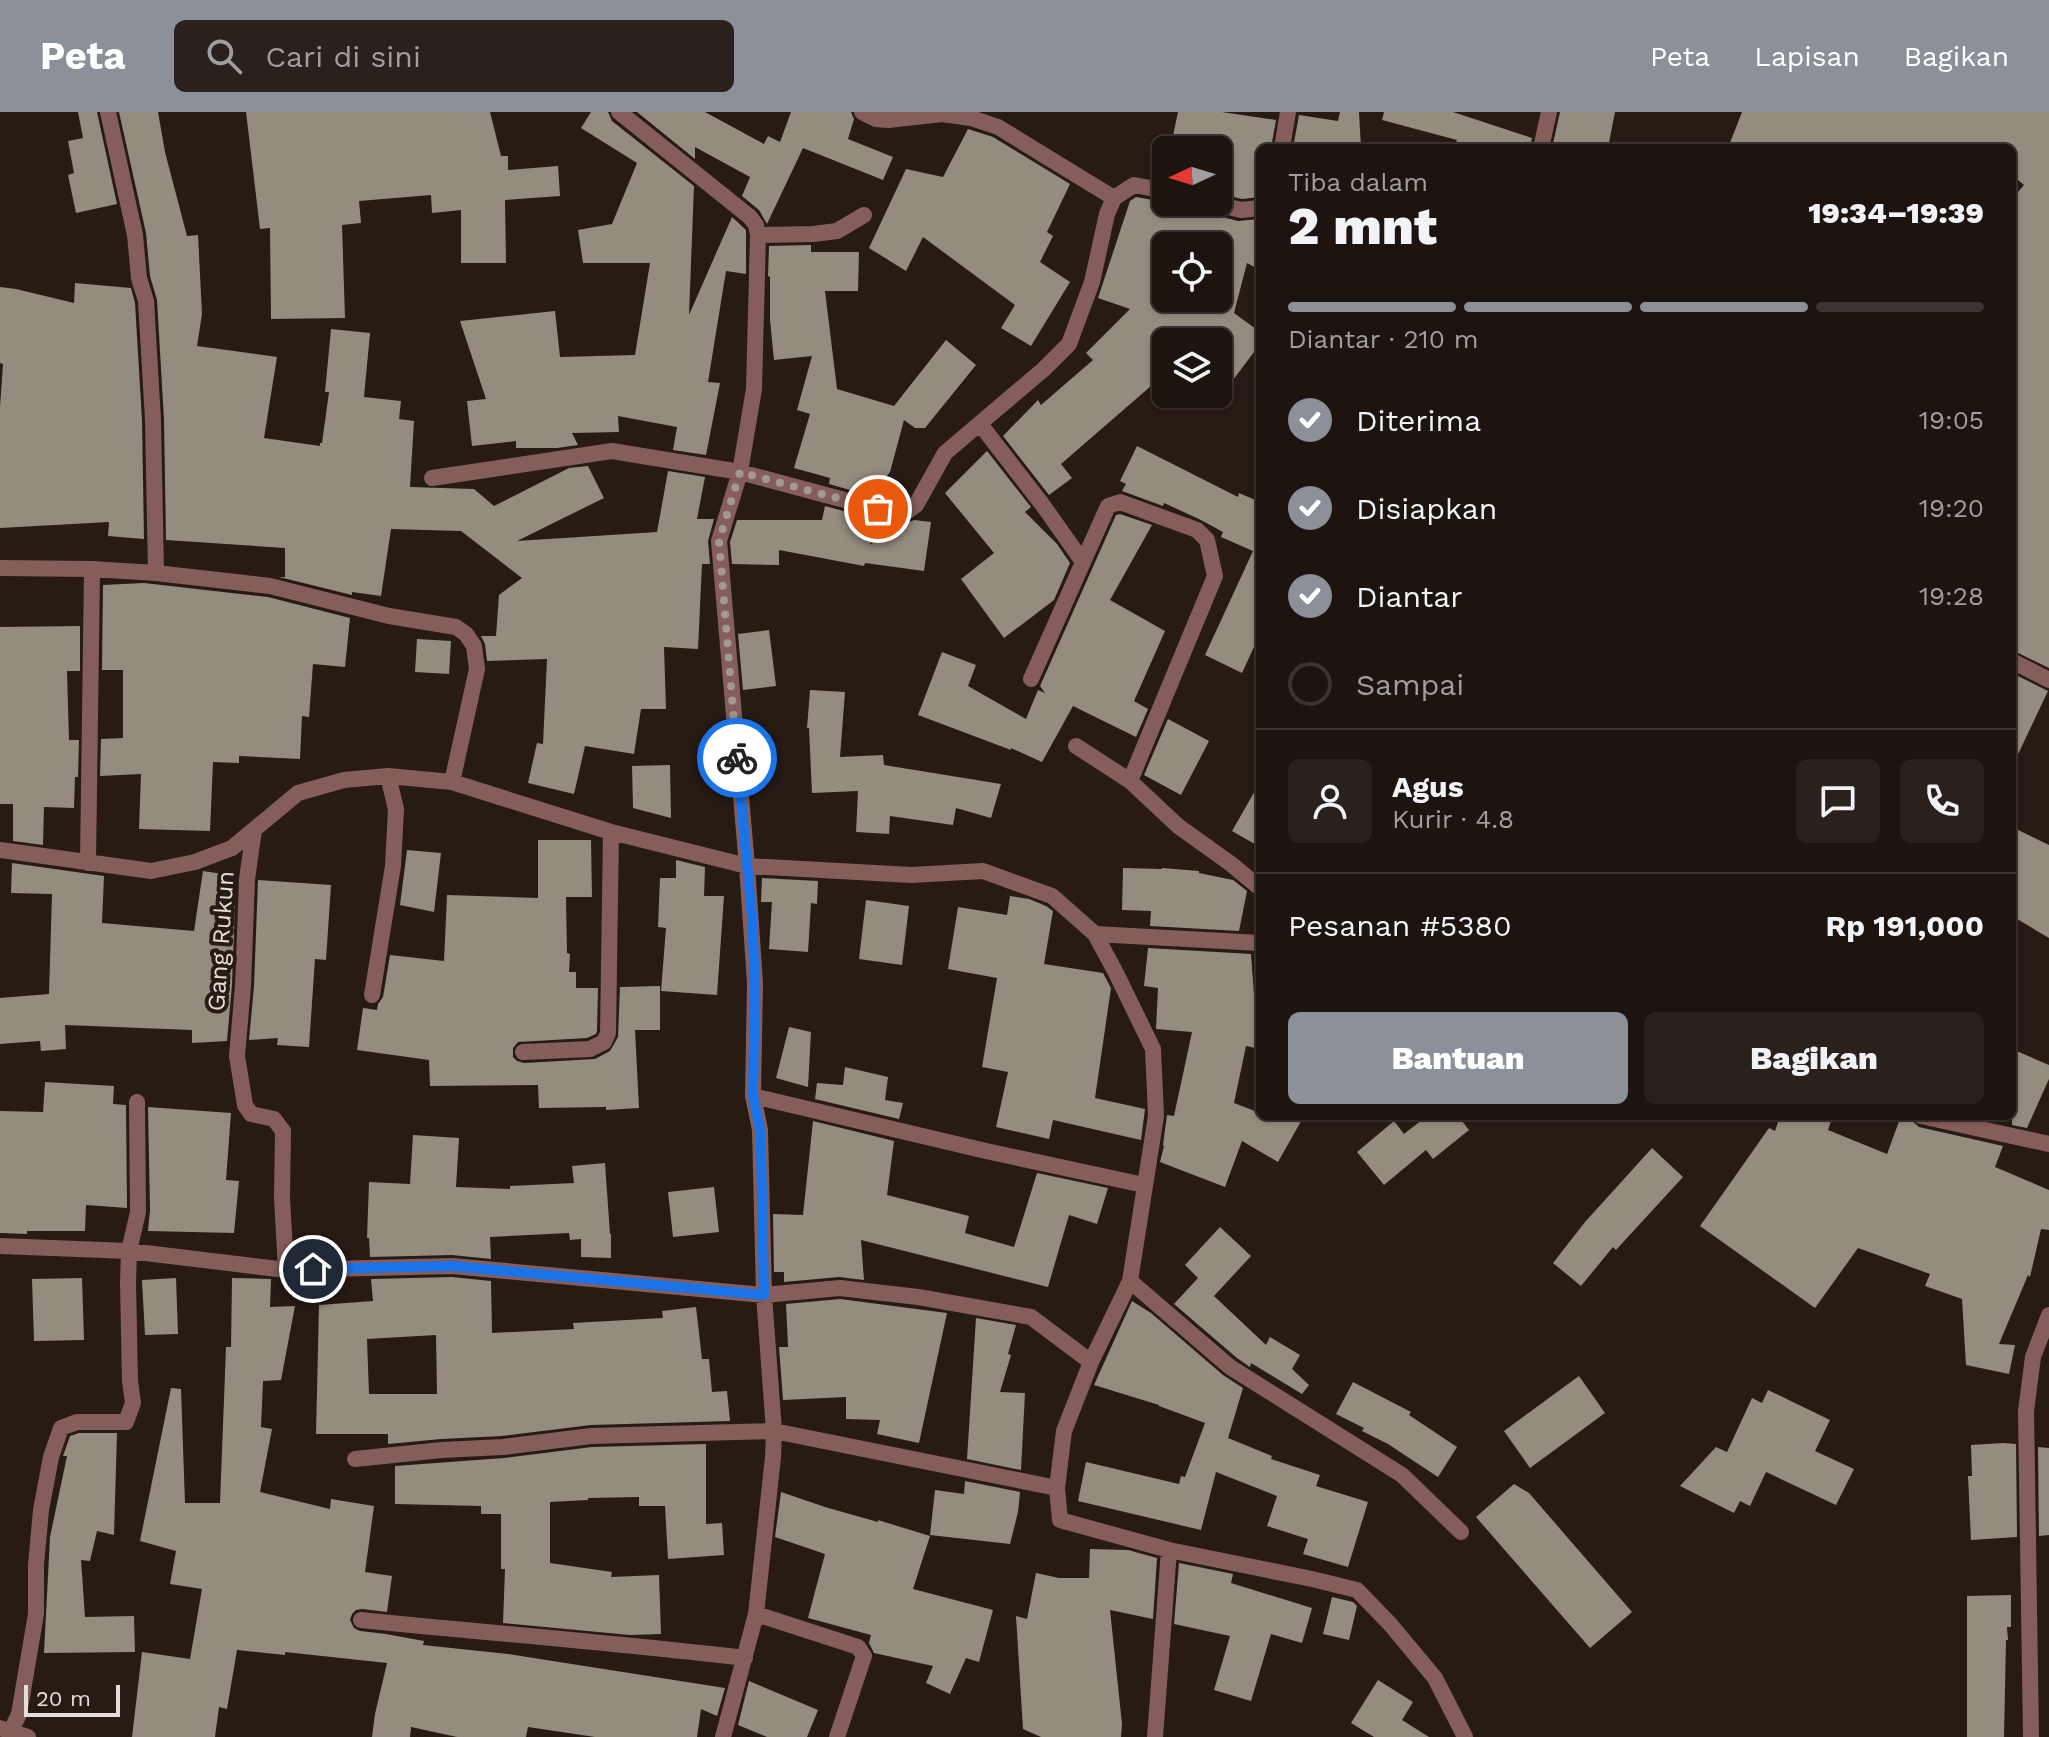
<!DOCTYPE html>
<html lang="id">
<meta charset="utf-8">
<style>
:root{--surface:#1d140f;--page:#2a211d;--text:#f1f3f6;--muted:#a09e9e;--line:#3b332f;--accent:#8c9099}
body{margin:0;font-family:"Work Sans",sans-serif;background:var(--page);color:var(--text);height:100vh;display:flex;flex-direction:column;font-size:30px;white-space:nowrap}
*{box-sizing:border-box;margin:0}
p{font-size:26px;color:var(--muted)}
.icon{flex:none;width:44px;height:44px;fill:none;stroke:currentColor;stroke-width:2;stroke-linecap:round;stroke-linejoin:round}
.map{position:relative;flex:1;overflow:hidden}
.panel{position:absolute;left:1256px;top:32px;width:760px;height:976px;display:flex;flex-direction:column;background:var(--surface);border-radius:12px;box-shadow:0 2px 6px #0004,0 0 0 2px var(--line)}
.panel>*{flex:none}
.needle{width:52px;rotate:266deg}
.buttons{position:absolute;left:1152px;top:24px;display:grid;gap:16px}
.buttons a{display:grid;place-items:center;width:80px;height:80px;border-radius:12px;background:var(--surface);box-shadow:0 2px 6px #0004,0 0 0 2px var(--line);font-size:40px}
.scale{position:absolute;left:24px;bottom:20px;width:96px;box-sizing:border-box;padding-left:8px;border:4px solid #e5ddd8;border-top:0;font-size:22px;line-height:28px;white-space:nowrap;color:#e5ddd8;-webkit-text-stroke:6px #271b14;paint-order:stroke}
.pin{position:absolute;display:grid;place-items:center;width:68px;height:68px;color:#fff;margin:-34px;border:4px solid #fff;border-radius:50%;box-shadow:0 2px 8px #0007}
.courier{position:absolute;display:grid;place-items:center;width:80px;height:80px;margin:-40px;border:6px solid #1a73e8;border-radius:50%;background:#fff;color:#222;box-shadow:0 2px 10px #0007}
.summary em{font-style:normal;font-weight:800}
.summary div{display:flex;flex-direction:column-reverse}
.summary{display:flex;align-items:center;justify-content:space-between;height:136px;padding:0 32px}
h1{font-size:52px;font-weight:800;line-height:60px}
.bar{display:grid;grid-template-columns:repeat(4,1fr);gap:12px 8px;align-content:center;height:96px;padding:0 32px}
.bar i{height:10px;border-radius:6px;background:var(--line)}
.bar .selected{background:var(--accent)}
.bar p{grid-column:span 4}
.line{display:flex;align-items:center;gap:20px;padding:0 32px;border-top:2px solid var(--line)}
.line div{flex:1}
.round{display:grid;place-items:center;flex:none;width:84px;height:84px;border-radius:12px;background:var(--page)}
ol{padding:0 32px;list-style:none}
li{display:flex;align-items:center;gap:24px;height:88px}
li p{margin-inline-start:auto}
li .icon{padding:8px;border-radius:50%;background:var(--accent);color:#fff;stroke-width:4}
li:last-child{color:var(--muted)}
li i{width:44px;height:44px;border:4px solid var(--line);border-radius:50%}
.action{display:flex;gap:16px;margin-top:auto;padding:16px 32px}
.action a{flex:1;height:92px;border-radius:12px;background:var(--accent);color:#fff;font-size:32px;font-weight:800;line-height:92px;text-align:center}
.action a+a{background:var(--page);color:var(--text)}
header{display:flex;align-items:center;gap:48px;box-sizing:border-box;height:112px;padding:0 40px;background:var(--accent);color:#fff}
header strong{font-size:38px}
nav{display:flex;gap:44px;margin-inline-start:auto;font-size:28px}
.search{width:560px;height:72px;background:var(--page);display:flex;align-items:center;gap:20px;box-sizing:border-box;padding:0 28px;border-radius:12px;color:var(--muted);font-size:30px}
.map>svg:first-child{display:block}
</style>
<header>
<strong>Peta</strong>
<div class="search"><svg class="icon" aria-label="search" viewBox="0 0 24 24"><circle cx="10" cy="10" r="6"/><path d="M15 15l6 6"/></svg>Cari di sini</div>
<nav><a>Peta</a><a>Lapisan</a><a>Bagikan</a></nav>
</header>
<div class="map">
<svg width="2049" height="1625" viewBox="0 0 2049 1625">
<rect width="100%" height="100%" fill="#271b14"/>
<path fill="#948c7e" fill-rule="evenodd" d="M78 0H97L117 92 76 101 68 63 74 61 68 29 83 26Z
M119 0H158L165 40 187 124 198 123 202 202 197 234 277 245 264 326 320 334V331H322L329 280H325L331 217 370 221 364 285 401 289 399 307 414 309 410 375 474 377 494 394 569 356 588 354 604 386 517 429 657 420 668 359 705 365 697 407H714L708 429 710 452H702L698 537 664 535 666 597H641L634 642 585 634 574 682 528 671 537 631 543 632 547 547 487 549 485 532 481 524H496L499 483 522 466 461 419 391 417 381 484 352 480V483L279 465H285V436L166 428 164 308 157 188 150 164 146 121Z
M246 0H490L501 44H508V58L558 54 560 84 505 88 506 151H461V98L432 101 431 83 359 89 361 111 342 113 345 206 271 207 270 116 260 117Z
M591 0H608L612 9 694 74 689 203 732 105 746 118V162L726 159 708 270 720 271 706 343 673 338 677 315 618 304 619 320 572 321 578 333 557 336H516V329L472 334 467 289 486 287 460 209 555 199 560 245 635 243 650 151H583L578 118 612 112 637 51 581 16Z
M637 0H705L764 32 768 24 780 30 791 0H851L854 7 848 27 893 45 883 68 803 36 767 112 759 98 742 84 750 65 695 35V47Z
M1178 0H1222L1276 8 1271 36H1260V85L1242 87 1218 81V38H1170Z
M1340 0H1359L1361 36H1293L1299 3 1338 9Z
M1384 0H1453L1532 26 1530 36H1454L1457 28 1382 8Z
M1560 0H1615L1608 36H1552Z
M1742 0H2049V556L2012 538V87L2024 73 2012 63V36H1728Z
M968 17 993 25 1070 72 1047 120 1053 124 1040 150 1070 170 1031 234 1001 216 1015 193 923 125 906 159 869 136 906 57 943 65Z
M1136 85 1164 90H1180L1206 101 1238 109 1260 107V158L1247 151 1234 201 1260 220V232L1233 268 1218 256V230H1166V261L1061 352 1072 366 1049 383 1003 324 1038 288 1041 293 1093 248 1086 241 1130 197 1098 186 1130 89ZM1166 134H1218V186H1166Z
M811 133V140H859L858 179H825L837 277 894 294 946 228 976 253 925 316H915L904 308 890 360 871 384 829 372 830 366 794 356 810 302 797 298 812 244 774 248 770 208V165L768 164 769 134Z
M75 171 131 176 135 191 142 308 144 427 108 424 109 410 0 416V295L3 252 0 251V175L16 177 74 191Z
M1137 334 1238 385 1239 381 1260 390V522L1242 561 1205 543 1253 439 1221 425 1223 420 1201 408 1164 391 1163 394 1122 379 1126 372 1120 369Z
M987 339 1031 395 1025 400 1057 432 1070 451 1054 488 1004 526 961 467 994 441 945 381Z
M825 394 877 408 870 433 897 411 905 412 914 408 931 410 924 459 865 451 864 454 779 438V453L732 452 730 430 737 408H822Z
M1120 402 1152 413 1110 488 1165 519 1134 589 1148 597 1136 625 1073 594 1042 650 1011 636V638L918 603 942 540 976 553 968 574 1026 607 1038 578 1045 581 1040 574 1116 403Z
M144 471 268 485 350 506 345 555 313 552 309 605 302 604 300 647 239 644V651L213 650 210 719 139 717 141 662 100 664 101 627 123 626V558H102L103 473Z
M80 514V559H67L69 628H79L78 665H75L74 696 44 695 43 733 13 729V692H0V515Z
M769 518 776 574 743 578 738 522Z
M417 527 451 529 449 562 415 560Z
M2012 561 2048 579 2012 655Z
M810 578 845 580 840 645 883 643 884 653 1001 672 991 706 956 696 953 713 890 704 889 722 856 720 858 679 812 681 809 616H807Z
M1168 607 1209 629 1181 683 1144 663Z
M670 653 671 706 633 696 632 654Z
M1260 670V735L1232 719Z
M2012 715 2049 733V826L2012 804Z
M538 728H591L592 785H566L567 841 570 842 569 860H576V876H598L597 919 596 922 587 926 518 930 513 936V945L517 949 524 951 595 947 610 939 618 925 620 875 660 874V918H635L639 996 606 998V995L539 996 538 973 430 974 429 948 357 938 363 896 377 898 378 892 383 885 390 843 444 849 447 783 538 786Z
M407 738 441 741 434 800 400 793Z
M676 748 705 755 704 784H724L717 883 661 879 666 816 658 815 660 766H676Z
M12 751 104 764 102 811 194 819 203 759 236 764 232 873 227 929 192 931V918L65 913 66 937 41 939 40 929 0 932V886L49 882 52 782 11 781Z
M1123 756 1162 757V756L1199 759V761L1233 768 1247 779 1239 819 1150 814 1151 799 1122 798Z
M762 766 818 769 817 792 811 791 808 840 769 837 772 790H761Z
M258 768 331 773 326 848 315 847 309 935 277 933 278 926 249 928 254 874Z
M1010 784 1029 787 1046 794 1053 799 1044 852 1103 861 1111 876 1095 986 1145 997 1141 1028 1053 1008 1049 1027 996 1015 1008 960 982 955 997 866 948 857 958 795 1007 803Z
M866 788 909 794 902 853 859 847Z
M1148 836 1251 842 1255 896 1260 897V937L1246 934 1234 991 1260 1001V1004H1304L1278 1050 1242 1029 1225 1075 1160 1050 1164 1034 1163 1033 1167 1003 1174 1004 1192 920 1156 917 1158 876 1144 874Z
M789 915 811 920 808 975 776 966Z
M2012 937 2049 953V967L2027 1016 2012 1013Z
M845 955 888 965 885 988 903 991 899 1007 815 987 817 971 843 973Z
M45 970 114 974 113 992 126 993 127 1096 86 1093 85 1119H27V1122L0 1121V999L43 1000Z
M148 995 231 1001 226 1068 239 1069 234 1121 148 1119 150 1098Z
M1427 1004H1458L1469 1018 1433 1047 1426 1038 1384 1073 1357 1040 1394 1009 1404 1022Z
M1780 1004H1817L1831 1009 1828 1018 1887 1042 1901 1004 1911 1008 1919 1015 2003 1034 1995 1055 2049 1078V1118L2041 1117 2030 1165 2028 1163 1999 1232 2015 1233 2009 1262 1966 1253 1962 1187 1925 1174 1930 1162 1858 1136 1815 1196 1700 1114 1769 1016 1775 1019Z
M813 1009 894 1029 887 1083 969 1104 965 1121 1014 1135 1037 1061 1108 1076 1097 1112 1069 1103 1048 1175 861 1128 864 1168 839 1165 784 1170V1160H774L773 1102 803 1103Z
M413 1023 459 1026 456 1075 510 1077V1074L574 1071 572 1054 605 1051 610 1122H611V1146L581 1145V1127L570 1128 569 1121 490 1125 491 1147 452 1143 370 1145 369 1126H367L369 1070 410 1072Z
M1652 1036 1683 1065 1616 1138 1613 1135 1581 1174 1553 1151 1585 1110Z
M714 1075 719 1120 673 1125 668 1080Z
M1220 1115 1251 1144 1214 1184 1266 1233 1270 1225 1300 1243 1292 1257 1309 1273 1302 1282 1251 1251 1250 1255 1237 1246 1174 1192 1198 1166 1185 1153Z
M452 1165 491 1169 492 1221 574 1217 573 1211 663 1206 662 1199 696 1195 702 1247H709L712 1280 727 1279 730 1309 591 1313 502 1324 441 1327 388 1332V1322H316L319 1193 373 1189 371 1167ZM436 1223 437 1282H369L367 1227Z
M82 1166 84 1228 34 1229 32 1167Z
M176 1166 178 1222 145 1223 142 1168Z
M232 1166 271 1167 270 1195 295 1194 281 1268 263 1269 261 1315 272 1317 260 1380 330 1397 331 1387 374 1394 365 1460 392 1464 387 1500 362 1497 356 1498 352 1502 350 1508 354 1516 360 1519 386 1522 424 1529 423 1533 508 1542 725 1576 717 1604 701 1597 697 1625H595L528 1615 526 1625H457L411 1615 410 1625H372L375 1602 387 1551 285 1540V1543L237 1538 227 1597 219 1595 215 1625H132L142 1540 190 1547 202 1477 170 1472 176 1439 140 1429 171 1276 181 1277 185 1391H220L226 1235H231Z
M840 1187 947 1201 919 1331 877 1322 880 1308 846 1307V1285L783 1288 779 1235H788L786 1192Z
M1132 1189 1151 1201 1223 1263 1243 1276 1228 1326 1272 1344 1271 1347 1320 1363 1316 1374 1368 1390 1348 1455 1303 1442 1308 1427 1267 1414 1277 1384 1216 1360 1201 1418 1078 1389 1086 1350 1179 1372 1181 1364 1185 1365 1205 1311 1159 1294V1293L1094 1273Z
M976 1206 1016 1213 1008 1242 1011 1243 1000 1280 1025 1281 1021 1358 967 1347Z
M1579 1264 1605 1301 1530 1356 1504 1319Z
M1353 1270 1411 1300 1409 1303 1457 1335 1438 1365 1388 1332 1362 1319 1364 1316 1336 1302Z
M1768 1278 1830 1308 1815 1339 1854 1357 1836 1393 1766 1360 1750 1394 1740 1389 1734 1401 1680 1374 1716 1335 1727 1340 1752 1286 1762 1291Z
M79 1321H117L114 1423 97 1419 90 1449 81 1448 85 1505 134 1504 135 1540 44 1541 50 1425 67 1344H63L70 1324Z
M2003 1331 2016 1332 2017 1425 1971 1428 1968 1364H1972L1971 1333Z
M706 1332V1412L722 1411 724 1443 668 1447 665 1394H639V1385L588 1386V1388L550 1390V1451L612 1460 611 1465 659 1463 661 1522 630 1523 503 1511 505 1457H501V1402H481V1394L395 1392V1354L504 1346 592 1335Z
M2038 1335 2049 1336V1423L2039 1424Z
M965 1369 1020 1380 1018 1400 1010 1432 930 1423 935 1378 964 1382Z
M1514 1372 1529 1381 1632 1500 1590 1536 1476 1405Z
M781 1380 825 1395 878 1410V1408L930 1424 913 1477 993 1498 979 1550 966 1546 950 1582 926 1571 933 1554 874 1541 869 1531 871 1523 808 1506 825 1442 775 1425Z
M1090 1437 1128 1438 1157 1446 1153 1507 1110 1498 1122 1612 1121 1625H1041L1023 1617 1016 1504 1027 1507 1036 1461 1059 1466H1089Z
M1179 1451 1233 1462 1231 1471 1312 1496 1302 1531 1271 1522 1251 1589 1214 1578 1230 1524 1174 1512Z
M2011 1483V1515H2007L2008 1528H2006L2004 1625H1967V1484Z
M1332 1485 1353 1490 1357 1494 1349 1528 1323 1522Z
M1378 1568 1413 1590 1402 1608 1429 1625H1374L1351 1611Z
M749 1569 818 1598 807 1625H767L738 1613Z"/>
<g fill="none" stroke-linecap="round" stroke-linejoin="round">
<path stroke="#855e5b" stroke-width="16" d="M108 0 135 123 139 166 146 189 153 308 156 461
M619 0 750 105 756 113 758 123 754 277 740 360 719 429 747 754 911 763 983 759 1052 784 1095 822 1116 861 1153 937 1156 1004 1130 1169 1091 1250 1064 1319 1057 1376 1060 1408 1169 1438 1155 1625
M862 0 876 7 888 8 942 2 971 6 998 15 1114 86
M1282 36 1288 0
M1541 36 1549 0
M1209 90 1241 98 1260 96
M758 123 813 122 837 119 864 103
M980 312 1042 392 1083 450
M432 366 612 339 740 360 878 397 905 401 916 393 945 341 1044 257 1069 232 1092 170 1107 102 1114 86 1134 73 1166 79
M0 456 92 457 156 461 270 474 389 504 456 515 466 522 474 534 477 557 452 670
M2012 549 2049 568
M1031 567 1108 394 1120 390 1197 418 1207 428 1215 464 1130 669
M1076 634 1130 669 1178 714 1231 752 1260 776
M254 718 247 767 243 874 237 944 245 993 251 1002 274 1007 283 1019 282 1085 286 1158
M0 738 151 759 195 750 232 736 298 681 344 668 388 664 452 670 611 720 747 754 755 871 753 984 760 1018 764 1183 774 1319 773 1345 756 1502 723 1625
M88 751 92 457
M1095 822 1260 831
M372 883 393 754 396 697 388 664
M523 940 590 937 604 930 608 921 611 720
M753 984 986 1039 1144 1073
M1921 1004 2049 1032
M0 1134 129 1139 286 1158 452 1154 764 1183 840 1176 918 1185 1031 1205 1091 1250
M1130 1169 1230 1255 1402 1363 1461 1420
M355 1347 442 1338 503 1335 591 1324 774 1319 1057 1376
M1169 1438 1312 1467 1357 1478 1390 1512 1435 1566 1465 1625
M756 1502 858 1535 864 1544 837 1625
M361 1508C489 1521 617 1531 745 1546
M0 1616 28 1625
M11 1619 19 1602 36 1502V1453L41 1398 51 1345 61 1316 77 1310H126L133 1291 130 1269 128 1171 129 1139 138 1100 137 990
M2031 1625 2026 1299 2033 1245 2049 1203"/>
</g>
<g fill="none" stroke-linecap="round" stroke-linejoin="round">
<path stroke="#a29993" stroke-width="8" stroke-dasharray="0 14.4" d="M737 646 719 429 740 360 878 397"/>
<path stroke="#1a73e8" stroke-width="10" d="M313 1157 452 1154 764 1183 761 1036 760 1018 753 984 755 871 752 805 737 646"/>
</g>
<g text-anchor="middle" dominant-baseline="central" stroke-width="8" stroke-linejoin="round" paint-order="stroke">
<g font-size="24" fill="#e5ddd8" stroke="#271b14">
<text transform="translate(221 829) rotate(-86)">Gang Rukun</text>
</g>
</g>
</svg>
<div class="buttons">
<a><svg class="needle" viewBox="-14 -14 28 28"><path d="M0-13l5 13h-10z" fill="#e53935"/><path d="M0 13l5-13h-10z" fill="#a09e9e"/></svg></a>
<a><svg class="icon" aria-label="locate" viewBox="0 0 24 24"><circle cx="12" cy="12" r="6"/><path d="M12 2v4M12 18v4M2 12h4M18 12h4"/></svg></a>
<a><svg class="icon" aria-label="layers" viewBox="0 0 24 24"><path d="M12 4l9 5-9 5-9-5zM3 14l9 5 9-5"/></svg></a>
</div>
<div class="scale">20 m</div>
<div class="pin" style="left:878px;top:397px;background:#ea580c"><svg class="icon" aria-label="bag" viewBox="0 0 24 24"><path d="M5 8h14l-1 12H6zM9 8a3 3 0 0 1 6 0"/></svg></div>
<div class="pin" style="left:313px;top:1157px;background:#1f2937"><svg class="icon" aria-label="home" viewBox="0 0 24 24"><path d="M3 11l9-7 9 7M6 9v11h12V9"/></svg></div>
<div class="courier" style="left:737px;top:646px"><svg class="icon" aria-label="bike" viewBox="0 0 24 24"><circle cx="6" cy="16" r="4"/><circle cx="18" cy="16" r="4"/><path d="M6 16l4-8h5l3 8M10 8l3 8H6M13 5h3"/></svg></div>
<section class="panel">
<div class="summary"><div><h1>2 mnt</h1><p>Tiba dalam</p></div><em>19:34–19:39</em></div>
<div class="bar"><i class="selected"></i><i class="selected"></i><i class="selected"></i><i></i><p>Diantar · 210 m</p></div>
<ol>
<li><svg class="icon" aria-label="check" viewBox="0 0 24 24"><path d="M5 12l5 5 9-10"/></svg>Diterima<p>19:05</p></li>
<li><svg class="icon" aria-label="check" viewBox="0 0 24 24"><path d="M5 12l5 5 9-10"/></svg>Disiapkan<p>19:20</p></li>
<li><svg class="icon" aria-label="check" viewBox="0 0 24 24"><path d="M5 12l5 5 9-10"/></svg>Diantar<p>19:28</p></li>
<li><i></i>Sampai</li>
</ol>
<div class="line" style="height:144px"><a class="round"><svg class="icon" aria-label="person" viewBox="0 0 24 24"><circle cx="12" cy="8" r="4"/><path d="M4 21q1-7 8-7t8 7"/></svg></a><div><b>Agus</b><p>Kurir · 4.8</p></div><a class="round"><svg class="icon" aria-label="chat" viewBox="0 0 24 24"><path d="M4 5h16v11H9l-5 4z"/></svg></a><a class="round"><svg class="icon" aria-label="phone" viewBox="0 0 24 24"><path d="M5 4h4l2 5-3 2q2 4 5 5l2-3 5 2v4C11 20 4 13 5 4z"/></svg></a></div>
<div class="line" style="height:104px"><div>Pesanan #5380</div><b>Rp 191,000</b></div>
<div class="action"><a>Bantuan</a><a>Bagikan</a></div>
</section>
</div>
